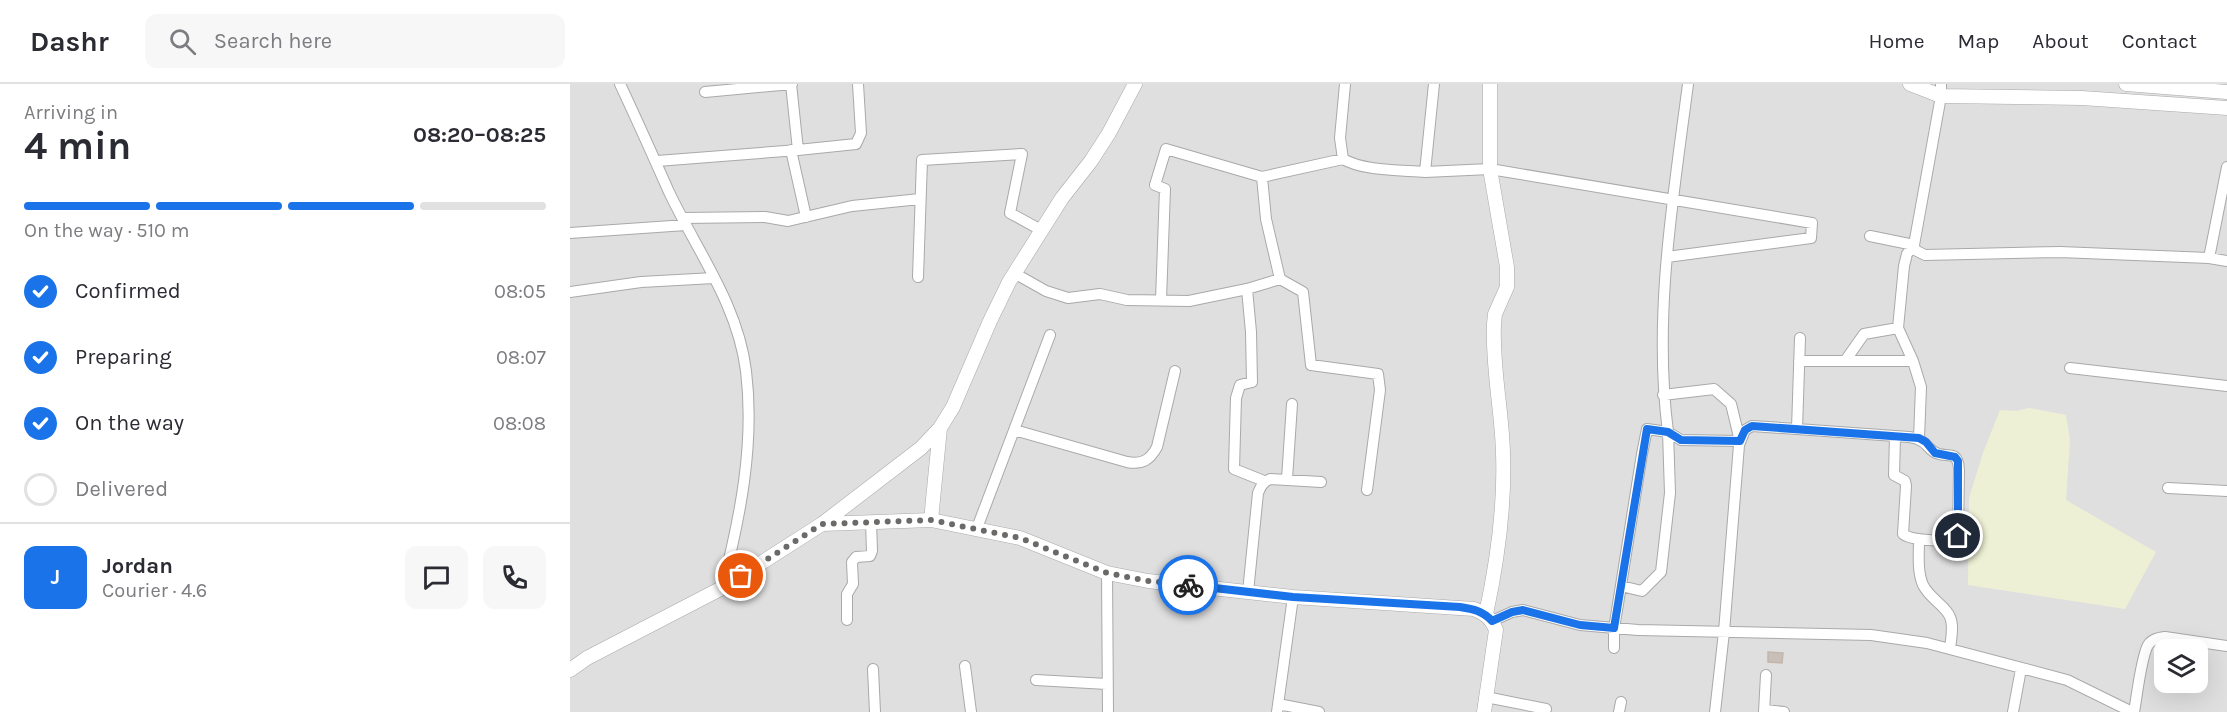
<!DOCTYPE html>
<meta charset="utf-8">
<style>
:root{--surface:#fff;--page:#f7f7f7;--text:#2b2b33;--muted:#7c7c81;--line:#e1e1e2;--accent:#1a73e8}
body{margin:0;font-family:Karla,sans-serif;background:var(--page);color:var(--text);height:100vh;display:flex;flex-direction:column;font-size:22px;white-space:nowrap}
*{box-sizing:border-box;margin:0}
p{font-size:20px;color:var(--muted)}
.icon{flex:none;width:33px;height:33px;fill:none;stroke:currentColor;stroke-width:2;stroke-linecap:round;stroke-linejoin:round}
.map{position:relative;flex:1;overflow:hidden}
.side{display:flex;flex-direction:column;background:var(--surface);width:570px}
.side>*{flex:none}
.buttons{position:absolute;left:1584px;top:555px;display:grid;gap:12px}
.buttons a{display:grid;place-items:center;width:54px;height:54px;border-radius:12px;background:var(--surface);box-shadow:0 6px 24px #0002;font-size:30px}
.pin{position:absolute;display:grid;place-items:center;width:51px;height:51px;color:#fff;margin:-26px;border:3px solid #fff;border-radius:50%;box-shadow:0 2px 6px #0007}
.courier{position:absolute;display:grid;place-items:center;width:60px;height:60px;margin:-30px;border:4px solid #1a73e8;border-radius:50%;background:#fff;color:#222;box-shadow:0 2px 8px #0007}
.summary em{font-style:normal;font-weight:700}
.summary div{display:flex;flex-direction:column-reverse}
.summary{display:flex;align-items:center;justify-content:space-between;height:102px;padding:0 24px}
h1{font-size:39px;font-weight:700;line-height:45px}
.bar{display:grid;grid-template-columns:repeat(4,1fr);gap:9px 6px;align-content:center;height:72px;padding:0 24px}
.bar i{height:8px;border-radius:4px;background:var(--line)}
.bar .active{background:var(--accent)}
.bar p{grid-column:span 4}
.line{display:flex;align-items:center;gap:15px;padding:0 24px;border-top:2px solid var(--line)}
.line div{flex:1}
.round{display:grid;place-items:center;flex:none;width:63px;height:63px;border-radius:12px;background:var(--page)}
ol{padding:0 24px;list-style:none}
li{display:flex;align-items:center;gap:18px;height:66px}
li p{margin-inline-start:auto}
li .icon{padding:6px;border-radius:50%;background:var(--accent);color:#fff;stroke-width:4}
li:last-child{color:var(--muted)}
li i{width:33px;height:33px;border:3px solid var(--line);border-radius:50%}
header{display:flex;align-items:center;gap:36px;box-sizing:border-box;height:84px;padding:0 30px;background:var(--surface);border-bottom:2px solid var(--line)}
header strong{font-size:28px}
nav{display:flex;gap:33px;margin-inline-start:auto;font-size:21px}
.search{width:420px;height:54px;background:var(--page);display:flex;align-items:center;gap:15px;box-sizing:border-box;padding:0 21px;border-radius:12px;color:var(--muted);font-size:22px}
main{display:flex;flex:1;min-height:0}
.map>svg:first-child{display:block}
</style>
<header>
<strong>Dashr</strong>
<div class="search"><svg class="icon" aria-label="search" viewBox="0 0 24 24"><circle cx="10" cy="10" r="6"/><path d="M15 15l6 6"/></svg>Search here</div>
<nav><a>Home</a><a>Map</a><a>About</a><a>Contact</a></nav>
</header>
<main>
<section class="side">
<div class="summary"><div><h1>4 min</h1><p>Arriving in</p></div><em>08:20–08:25</em></div>
<div class="bar"><i class="active"></i><i class="active"></i><i class="active"></i><i></i><p>On the way · 510 m</p></div>
<ol>
<li><svg class="icon" aria-label="check" viewBox="0 0 24 24"><path d="M5 12l5 5 9-10"/></svg>Confirmed<p>08:05</p></li>
<li><svg class="icon" aria-label="check" viewBox="0 0 24 24"><path d="M5 12l5 5 9-10"/></svg>Preparing<p>08:07</p></li>
<li><svg class="icon" aria-label="check" viewBox="0 0 24 24"><path d="M5 12l5 5 9-10"/></svg>On the way<p>08:08</p></li>
<li><i></i>Delivered</li>
</ol>
<div class="line" style="height:108px"><b class="round" style="background:var(--accent);color:#fff">J</b><div><b>Jordan</b><p>Courier · 4.6</p></div><a class="round"><svg class="icon" aria-label="chat" viewBox="0 0 24 24"><path d="M4 5h16v11H9l-5 4z"/></svg></a><a class="round"><svg class="icon" aria-label="phone" viewBox="0 0 24 24"><path d="M5 4h4l2 5-3 2q2 4 5 5l2-3 5 2v4C11 20 4 13 5 4z"/></svg></a></div>
</section>
<div class="map">
<svg width="1657" height="628" viewBox="0 0 1657 628">
<rect width="100%" height="100%" fill="#f2efe9"/>
<path fill="#e0dfdf" fill-rule="evenodd" d="M0 0H1657V628H0ZM1594 566H1628V598H1594Z"/>
<path fill="#eef0d5" d="M1459 324 1496 331 1500 356 1496 416 1586 468 1555 525 1398 501 1399 414 1413 369 1430 326 1446 327Z"/>
<path fill="#c7bfb8" stroke="#c4b6ab" stroke-width="1.5" d="M1198 568 1213 569 1212 579 1198 578Z"/>
<g fill="none" stroke-linecap="round" stroke-linejoin="round">
<defs>
<path id="minor" d="M50 0C67 36 83 72 99 108 127 167 168 221 176 287 185 360 170 434 152 504
M775 0 770 54 773 75C793 87 831 86 855 88
M864 0 855 88 920 85 1242 139 1241 154 1097 173
M135 8 222 0
M221 66 236 133
M228 66 286 60 291 49 288 0
M87 77 228 66 221 0
M113 134 195 133 218 137 282 122 350 115
M0 149 116 141
M1300 152 1344 161 1345 166 1355 171 1490 168 1639 174 1657 177
M1639 174 1657 83
M444 189 476 207 498 214 530 210 557 216 619 217 677 205 710 195 696 135 692 93 773 75
M348 193 352 76 452 70 440 129 471 146
M710 195 733 208 741 281 808 290 810 306 797 406
M677 205 681 248 682 298 670 301 666 314 664 385 694 397
M0 208 71 198 144 194
M591 216 595 105 585 101 596 65 692 93
M1229 277H1343
M1275 277 1294 250 1328 244
M1500 284 1657 302
M1093 311 1144 305 1161 320 1170 357 1111 356 1098 348C1083 232 1103 115 1118 0
M1227 345 1339 353C1360 356 1356 367 1369 370 1375 372 1384 369 1387 376 1388 378 1389 384 1389 386L1388 452 1386 456C1374 457 1341 457 1333 450L1336 402 1335 397 1324 391 1325 352
M444 346 557 378C572 381 580 376 587 363L605 287
M1349 354 1351 303 1343 277 1328 244 1334 182 1337 170 1344 161 1371 12V0
M717 395 722 320
M1598 404 1657 407
M407 444 480 251
M1349 455C1349 470 1347 487 1353 501 1360 515 1376 522 1380 533 1384 542 1381 555 1380 565
M537 489 538 628
M678 508 688 409C691 402 693 398 700 395L751 398
M277 536V510L283 500 282 478 286 473 300 472 302 467 301 438
M922 537 942 528 953 526 1010 541 1068 546 1301 551 1357 559 1497 596 1562 628
M1044 564V545L1072 370 1077 345 1098 348 1100 409 1091 488 1072 507 1051 502
M395 582 401 628
M303 585 305 628
M466 596 537 600
M916 613 976 625
M708 620 749 628
M1194 626 1214 628
M707 628 723 513
M1049 628 1051 618
M1145 628 1154 548 1169 361 1175 346 1182 342 1227 345 1230 254
M1194 628 1196 591
M1443 628 1451 585
M1564 628C1567 612 1571 574 1578 561 1582 555 1588 554 1595 553L1657 562"/>
<path id="tertiary" d="M1340 0 1371 12 1512 14 1657 24
M1556 0 1657 8
M361 436 450 454 537 489 578 497 723 513 904 525C916 530 921 534 926 546L914 628
M252 440 351 364 370 344
M916 530C927 479 935 422 933 369 932 327 922 283 924 240L925 230 937 203V183L920 85V0
M0 586 17 574 152 504 252 440 361 436 370 344 383 323 420 237 439 198 492 114 521 77 539 49 565 0"/>
</defs>
<use href="#minor" stroke="#a9a9a9" stroke-width="12"/>
<use href="#tertiary" stroke="#a9a9a9" stroke-width="15"/>
<use href="#minor" stroke="#fff" stroke-width="10"/>
<use href="#tertiary" stroke="#fff" stroke-width="14"/>
</g>
<g fill="none" stroke-linecap="round" stroke-linejoin="round">
<path stroke="#6b6a68" stroke-width="6" stroke-dasharray="0 10.8" d="M171 492 252 440 361 436 450 454 537 489 578 497 618 501"/>
<path stroke="#1a73e8" stroke-width="8" d="M618 501 723 513 890 523C903 525 913 527 922 537L942 528 953 526 1010 541 1044 544 1077 345 1098 348 1111 356 1170 357 1175 346 1182 342 1349 354 1356 358 1365 369 1385 373 1388 377V452"/>
</g>
</svg>
<div class="buttons">
<a><svg class="icon" aria-label="layers" viewBox="0 0 24 24"><path d="M12 4l9 5-9 5-9-5zM3 14l9 5 9-5"/></svg></a>
</div>
<div class="pin" style="left:171px;top:492px;background:#ea580c"><svg class="icon" aria-label="bag" viewBox="0 0 24 24"><path d="M5 8h14l-1 12H6zM9 8a3 3 0 0 1 6 0"/></svg></div>
<div class="pin" style="left:1388px;top:452px;background:#1f2937"><svg class="icon" aria-label="home" viewBox="0 0 24 24"><path d="M3 11l9-7 9 7M6 9v11h12V9"/></svg></div>
<div class="courier" style="left:618px;top:501px"><svg class="icon" aria-label="bike" viewBox="0 0 24 24"><circle cx="6" cy="16" r="4"/><circle cx="18" cy="16" r="4"/><path d="M6 16l4-8h5l3 8M10 8l3 8H6M13 5h3"/></svg></div>
</div>
</main>
